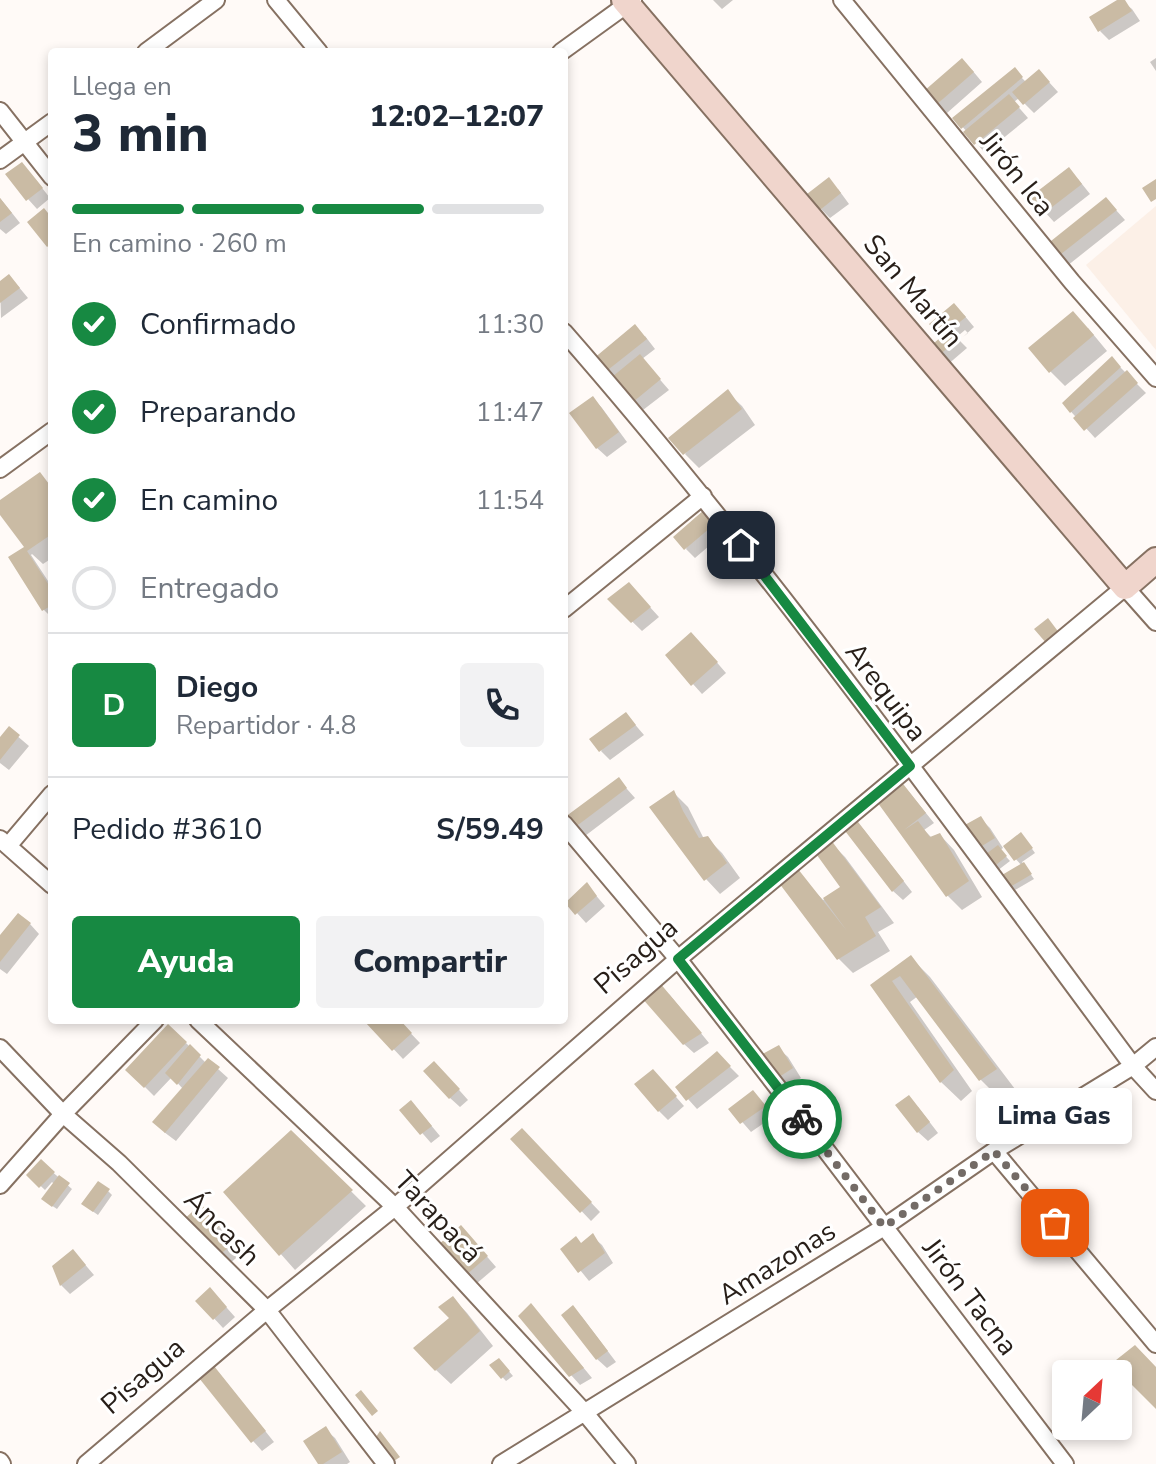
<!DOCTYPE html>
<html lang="es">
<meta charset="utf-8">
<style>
:root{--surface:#fff;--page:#f2f2f3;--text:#1f2937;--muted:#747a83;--line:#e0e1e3;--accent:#178942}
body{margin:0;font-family:"Nunito Sans",sans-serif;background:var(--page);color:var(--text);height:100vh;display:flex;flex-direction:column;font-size:30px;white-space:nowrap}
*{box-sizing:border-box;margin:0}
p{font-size:26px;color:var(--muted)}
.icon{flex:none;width:44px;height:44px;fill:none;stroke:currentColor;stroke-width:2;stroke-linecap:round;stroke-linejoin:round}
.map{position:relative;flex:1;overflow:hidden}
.sheet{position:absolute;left:48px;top:48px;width:520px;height:976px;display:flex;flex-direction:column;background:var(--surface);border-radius:8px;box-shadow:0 4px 12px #0003}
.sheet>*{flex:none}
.needle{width:52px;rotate:26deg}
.controls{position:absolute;left:1052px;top:1360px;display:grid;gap:16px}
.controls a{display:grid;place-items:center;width:80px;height:80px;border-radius:8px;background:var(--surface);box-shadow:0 4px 12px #0003;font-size:40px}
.pin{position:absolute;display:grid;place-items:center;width:68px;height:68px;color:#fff;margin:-34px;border-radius:16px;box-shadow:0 4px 12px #0006}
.courier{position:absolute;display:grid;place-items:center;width:80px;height:80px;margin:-40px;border:6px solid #178942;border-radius:50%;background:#fff;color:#222;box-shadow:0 2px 10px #0007}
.bubble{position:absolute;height:56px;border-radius:8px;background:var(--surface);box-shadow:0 4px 12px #0003;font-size:26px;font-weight:800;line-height:56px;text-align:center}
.summary em{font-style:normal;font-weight:800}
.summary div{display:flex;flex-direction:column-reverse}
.summary{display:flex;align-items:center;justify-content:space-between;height:136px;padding:0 24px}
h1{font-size:52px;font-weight:800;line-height:60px}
.bar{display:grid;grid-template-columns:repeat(4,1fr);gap:12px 8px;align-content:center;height:96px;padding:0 24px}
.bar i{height:10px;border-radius:6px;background:var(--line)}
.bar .selected{background:var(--accent)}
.bar p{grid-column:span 4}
.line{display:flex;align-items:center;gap:20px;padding:0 24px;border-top:2px solid var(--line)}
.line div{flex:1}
.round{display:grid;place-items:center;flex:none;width:84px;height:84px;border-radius:8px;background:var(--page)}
ol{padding:0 24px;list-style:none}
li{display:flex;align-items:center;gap:24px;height:88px}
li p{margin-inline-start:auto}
li .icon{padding:8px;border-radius:50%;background:var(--accent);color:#fff;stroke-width:4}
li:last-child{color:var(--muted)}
li i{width:44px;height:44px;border:4px solid var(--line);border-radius:50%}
.action{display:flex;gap:16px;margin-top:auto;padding:16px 24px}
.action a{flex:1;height:92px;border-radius:8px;background:var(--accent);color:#fff;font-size:32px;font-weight:800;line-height:92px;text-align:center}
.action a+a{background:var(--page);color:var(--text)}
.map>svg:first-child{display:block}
</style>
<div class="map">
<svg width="1156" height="1464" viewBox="0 0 1156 1464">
<rect width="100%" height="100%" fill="#fffaf7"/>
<path fill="#fcf0e7" d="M1156 206V350L1086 265Z"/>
<path fill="#0003" d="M713 0H733L722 9Z
M1121 0 1132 9 1140 21 1109 40 1100 31Z
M1156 58V71L1150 62Z
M972 70 982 82 947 113 937 104Z
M1014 70 1026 82 1048 81 1058 92 1034 113 1019 98 1014 102 1028 118 985 153 955 118Z
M31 174 50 198 37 209 28 199Z
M1078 179 1090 194 1054 222 1032 198Z
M838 189 849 204 830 218 821 209Z
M0 198 20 223 6 234 0 229Z
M1106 199 1125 220 1067 266 1058 257Z
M0 283 18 286 28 298 1 318Z
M964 315 974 327 963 337 968 333 965 330 946 346 949 349 959 340 967 348 946 366 930 349Z
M1088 328 1107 351 1065 386 1050 371Z
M645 336 655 349 642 359 669 390 643 410 606 371Z
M1112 359 1146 393 1095 438 1064 404Z
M727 392 742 406 755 425 699 468 685 454Z
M593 398 602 408 627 442 607 457 597 448Z
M39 475 52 487V558L43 564 32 554 31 555 52 587V618L44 610 10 558 27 547 0 512V503Z
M704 513 723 534 695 558 686 549Z
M638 594 659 617 642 631 610 600Z
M701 644 726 673 702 694 693 684Z
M626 714 644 735 610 760 601 751Z
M9 729 29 746 9 770 0 763V740Z
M619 780 635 798 585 836 576 827Z
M909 792 934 823 924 830 932 838 940 835 954 850 982 897 962 910 947 895 877 799Z
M674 793 688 807 704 839 707 838 722 853 740 878 720 894 706 879Z
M980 818 990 828 1003 848 1000 850 1010 861 997 871 979 848Z
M855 820 864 830 912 892 903 900 893 891 845 828Z
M1025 839 1035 853 1022 862 1034 879 1015 890 1011 886 1022 866 1005 847Z
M831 843 845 857 894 923 878 932 890 951 853 973 838 958 797 872 823 900 843 888Z
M587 885 605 906 586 923 568 903Z
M30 924 39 934 7 974 0 969V939Z
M911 958 930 977 1015 1089 1000 1099 981 1080 918 996 910 1002 972 1091 961 1101 941 1082 872 985Z
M669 994 709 1043 694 1053 684 1044Z
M369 1020H398L420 1043 403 1059 368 1022Z
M186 1043 206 1063 208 1060 228 1078 176 1141 164 1132 183 1089 172 1077 154 1096 128 1070Z
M778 1048 788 1057 801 1078 787 1088 762 1057Z
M717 1054 739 1076 697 1109 688 1099Z
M444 1073 468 1100 460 1107 450 1098Z
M662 1081 684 1106 668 1120 659 1111Z
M753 1092 774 1116 751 1132 731 1109Z
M918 1107 938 1133 928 1141 918 1132Z
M402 1110 420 1112 440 1136 431 1143Z
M522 1130 600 1212 591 1221 513 1139Z
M291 1132 366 1206 295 1270 226 1192Z
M41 1162 72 1189 57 1209 48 1203 54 1184 52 1182 45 1190 29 1175Z
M108 1191 112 1195 98 1215 88 1208Z
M210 1216 242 1253 229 1264 185 1221Z
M592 1236 602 1245 613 1263 589 1281 563 1249 582 1245Z
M470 1237 496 1267 476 1284 466 1275Z
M82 1261 94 1275 70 1294 61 1285 54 1266Z
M453 1298 467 1313 493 1346 451 1384 436 1370 451 1318Z
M219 1299 235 1317 223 1328 198 1301Z
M573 1308 582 1317 616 1362 607 1368 597 1359Z
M540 1315 592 1378 580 1385 571 1375Z
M499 1360 513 1376 506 1381 492 1366Z
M219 1373 274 1442 262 1451 253 1441Z
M325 1429 335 1438 350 1462 347 1464H320Z"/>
<path fill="#cabba4" d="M1117 0H1125L1132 11 1098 32 1089 17Z
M962 58 974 72 936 105 924 91Z
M1015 67 1023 77 961 129 952 118Z
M1039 69 1050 82 1023 105 1012 92Z
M1009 94 1020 107 974 145 963 132Z
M22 162 43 188 26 201 5 174Z
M1069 167 1082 184 1043 214 1030 197Z
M829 177 841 193 820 210 807 194Z
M1156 179V199L1151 202 1142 188Z
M1106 197 1117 210 1056 258 1046 245Z
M0 198 12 213 0 222Z
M44 208 52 218V243L47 247 27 222Z
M9 274 20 288 0 303V281Z
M954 303 966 317 951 329 959 338 935 359 927 349 941 337 929 324Z
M1073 311 1094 335 1049 373 1028 348Z
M635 324 647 339 604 373 593 359Z
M640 354 661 379 633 402 612 377Z
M1112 356 1121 367 1070 413 1062 403Z
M1127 370 1138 383 1084 431 1073 418Z
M728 389 742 409 683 455 668 438Z
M593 396 619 432 596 449 569 413Z
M40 472 52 488V534L27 551 52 590V605L42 611 8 557 24 547 0 515V500Z
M704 510 716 523 684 550 673 537Z
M629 582 651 607 631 623 607 599Z
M1048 618 1060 634 1047 644 1034 629Z
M691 632 718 662 691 686 665 655Z
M626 712 636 725 599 752 589 739Z
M9 726 20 735 0 760V737Z
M619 777 627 788 574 828 565 817Z
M900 780 926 813 904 830 918 821 930 837 940 833 969 881 946 897 875 799Z
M674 790 683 811 699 838 708 836 727 863 704 881 649 807Z
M981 816 995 838 977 849 963 826Z
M855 818 904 881 892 892 842 827Z
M1021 832 1033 848 1014 861 1003 846Z
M831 840 881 907 865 917 876 936 837 960 779 883 798 869 847 931 823 898 840 887 814 851Z
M998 845 1007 856 991 869 982 857Z
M1024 862 1032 874 1010 887 1002 875Z
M587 882 597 896 575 915 565 903Z
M18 913 31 923 0 962V935Z
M911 955 997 1069 979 1081 900 976 892 981 954 1070 940 1083 870 985Z
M659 982 702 1033 683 1045 641 997Z
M366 1020H400L412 1033 392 1051 365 1022Z
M168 1024 187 1042 144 1088 125 1070Z
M190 1044 201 1055 177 1085 165 1073Z
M779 1045 793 1068 776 1079 759 1056Z
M717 1051 731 1066 686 1101 675 1087Z
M208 1058 220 1067 165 1133 152 1122Z
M434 1061 460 1089 449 1099 423 1071Z
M653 1069 677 1096 658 1112 634 1084Z
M753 1090 766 1106 740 1124 728 1109Z
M909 1095 930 1122 917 1133 895 1105Z
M411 1100 432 1126 420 1135 399 1110Z
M522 1128 592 1202 580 1213 510 1139Z
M291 1130 353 1190 279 1256 223 1192Z
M41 1159 55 1172 39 1188 26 1175Z
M59 1175 70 1183 52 1207 41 1199Z
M98 1181 110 1189 93 1212 81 1204Z
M201 1204 220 1226 215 1230 220 1235 224 1231 234 1243 218 1256 182 1221Z
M461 1225 488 1256 465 1276 438 1245Z
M593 1233 605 1253 578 1273 560 1249 576 1236 581 1243Z
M73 1249 86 1265 60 1286 52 1266Z
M210 1287 227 1307 213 1320 195 1301Z
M453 1296 480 1331 435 1371 413 1348 449 1318 438 1307Z
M531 1303 584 1368 569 1377 518 1316Z
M573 1305 608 1351 596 1360 561 1315Z
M1135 1345 1156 1367V1409L1111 1364Z
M499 1358 510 1371 501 1379 489 1365Z
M210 1361 266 1431 251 1443 195 1373Z
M361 1390 378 1411 372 1416 355 1395Z
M326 1426 342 1452 323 1464H318L303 1441Z
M380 1431 400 1457 394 1461 376 1437Z"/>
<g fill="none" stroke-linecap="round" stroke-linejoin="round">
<defs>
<path id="street" d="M276 0 319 52
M842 0 1072 282 1156 378
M146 52 216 0
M561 52 633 0
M0 111 52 177
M0 160 52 122
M564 332C768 565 949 818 1133 1066L1156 1091
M0 469 52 431
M564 609 703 496
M564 824 678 959 816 1137 1065 1464
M0 839 52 885
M8 846 52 794
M198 1020 395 1207 585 1413 627 1464
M0 1048 63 1114 119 1163 267 1310 386 1464
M994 1151 1156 1344
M0 1185 63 1114 155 1020
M0 1461 2 1464
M86 1464 267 1310 395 1207 678 959 1125 587 1156 622
M501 1464 884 1227 994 1151 1133 1066 1156 1047"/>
<path id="secondary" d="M624 0 1125 587 1156 560"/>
</defs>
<use href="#street" stroke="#867162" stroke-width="20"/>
<use href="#secondary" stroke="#867162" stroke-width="28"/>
<use href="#street" stroke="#fff" stroke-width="16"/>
<use href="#secondary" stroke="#f0d5cc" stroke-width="24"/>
</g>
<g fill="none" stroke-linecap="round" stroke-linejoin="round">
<path stroke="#736b66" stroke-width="8" stroke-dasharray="0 14.4" d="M802 1119 884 1227 994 1151 1055 1223"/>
<path stroke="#178942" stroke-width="10" d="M741 545 910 766 678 959 802 1119"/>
</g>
<g text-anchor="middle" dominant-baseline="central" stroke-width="6" stroke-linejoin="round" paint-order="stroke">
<g font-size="28" fill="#271e18" stroke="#fff">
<text transform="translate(1017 174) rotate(51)">Jirón Ica</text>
<text transform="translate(913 291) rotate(50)">San Martín</text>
<text transform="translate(886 692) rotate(53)">Arequipa</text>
<text transform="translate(636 956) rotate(-41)">Pisagua</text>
<text transform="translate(438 1217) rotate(47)">Tarapacá</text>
<text transform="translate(222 1228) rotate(45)">Áncash</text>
<text transform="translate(777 1263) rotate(-32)">Amazonas</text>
<text transform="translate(970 1297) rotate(53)">Jirón Tacna</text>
<text transform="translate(143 1376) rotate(-41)">Pisagua</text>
</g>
</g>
</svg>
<div class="controls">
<a><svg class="needle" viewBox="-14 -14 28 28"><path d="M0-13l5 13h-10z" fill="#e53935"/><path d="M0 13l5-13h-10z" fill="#747a83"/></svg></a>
</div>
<div class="pin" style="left:1055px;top:1223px;background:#ea580c"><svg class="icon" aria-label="bag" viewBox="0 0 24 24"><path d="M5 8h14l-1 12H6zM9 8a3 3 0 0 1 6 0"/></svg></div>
<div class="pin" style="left:741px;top:545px;background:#1f2937"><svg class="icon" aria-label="home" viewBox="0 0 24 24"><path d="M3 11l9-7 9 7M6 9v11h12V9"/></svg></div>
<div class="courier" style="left:802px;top:1119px"><svg class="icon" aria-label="bike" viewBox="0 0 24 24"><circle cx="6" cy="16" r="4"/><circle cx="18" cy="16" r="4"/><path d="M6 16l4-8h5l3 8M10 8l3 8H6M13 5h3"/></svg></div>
<div class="bubble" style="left:976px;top:1088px;width:156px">Lima Gas</div>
<section class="sheet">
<div class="summary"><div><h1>3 min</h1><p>Llega en</p></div><em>12:02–12:07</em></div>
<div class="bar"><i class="selected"></i><i class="selected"></i><i class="selected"></i><i></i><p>En camino · 260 m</p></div>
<ol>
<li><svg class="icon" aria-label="check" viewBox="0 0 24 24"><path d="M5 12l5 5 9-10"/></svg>Confirmado<p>11:30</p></li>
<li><svg class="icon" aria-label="check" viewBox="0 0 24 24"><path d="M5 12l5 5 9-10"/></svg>Preparando<p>11:47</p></li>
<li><svg class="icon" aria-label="check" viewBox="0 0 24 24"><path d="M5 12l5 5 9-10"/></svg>En camino<p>11:54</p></li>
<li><i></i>Entregado</li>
</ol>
<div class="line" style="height:144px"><b class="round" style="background:var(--accent);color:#fff">D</b><div><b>Diego</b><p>Repartidor · 4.8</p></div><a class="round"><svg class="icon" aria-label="phone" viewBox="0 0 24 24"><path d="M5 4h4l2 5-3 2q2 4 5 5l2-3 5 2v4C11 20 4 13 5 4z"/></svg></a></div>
<div class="line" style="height:104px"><div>Pedido #3610</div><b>S/59.49</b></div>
<div class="action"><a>Ayuda</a><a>Compartir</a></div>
</section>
</div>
